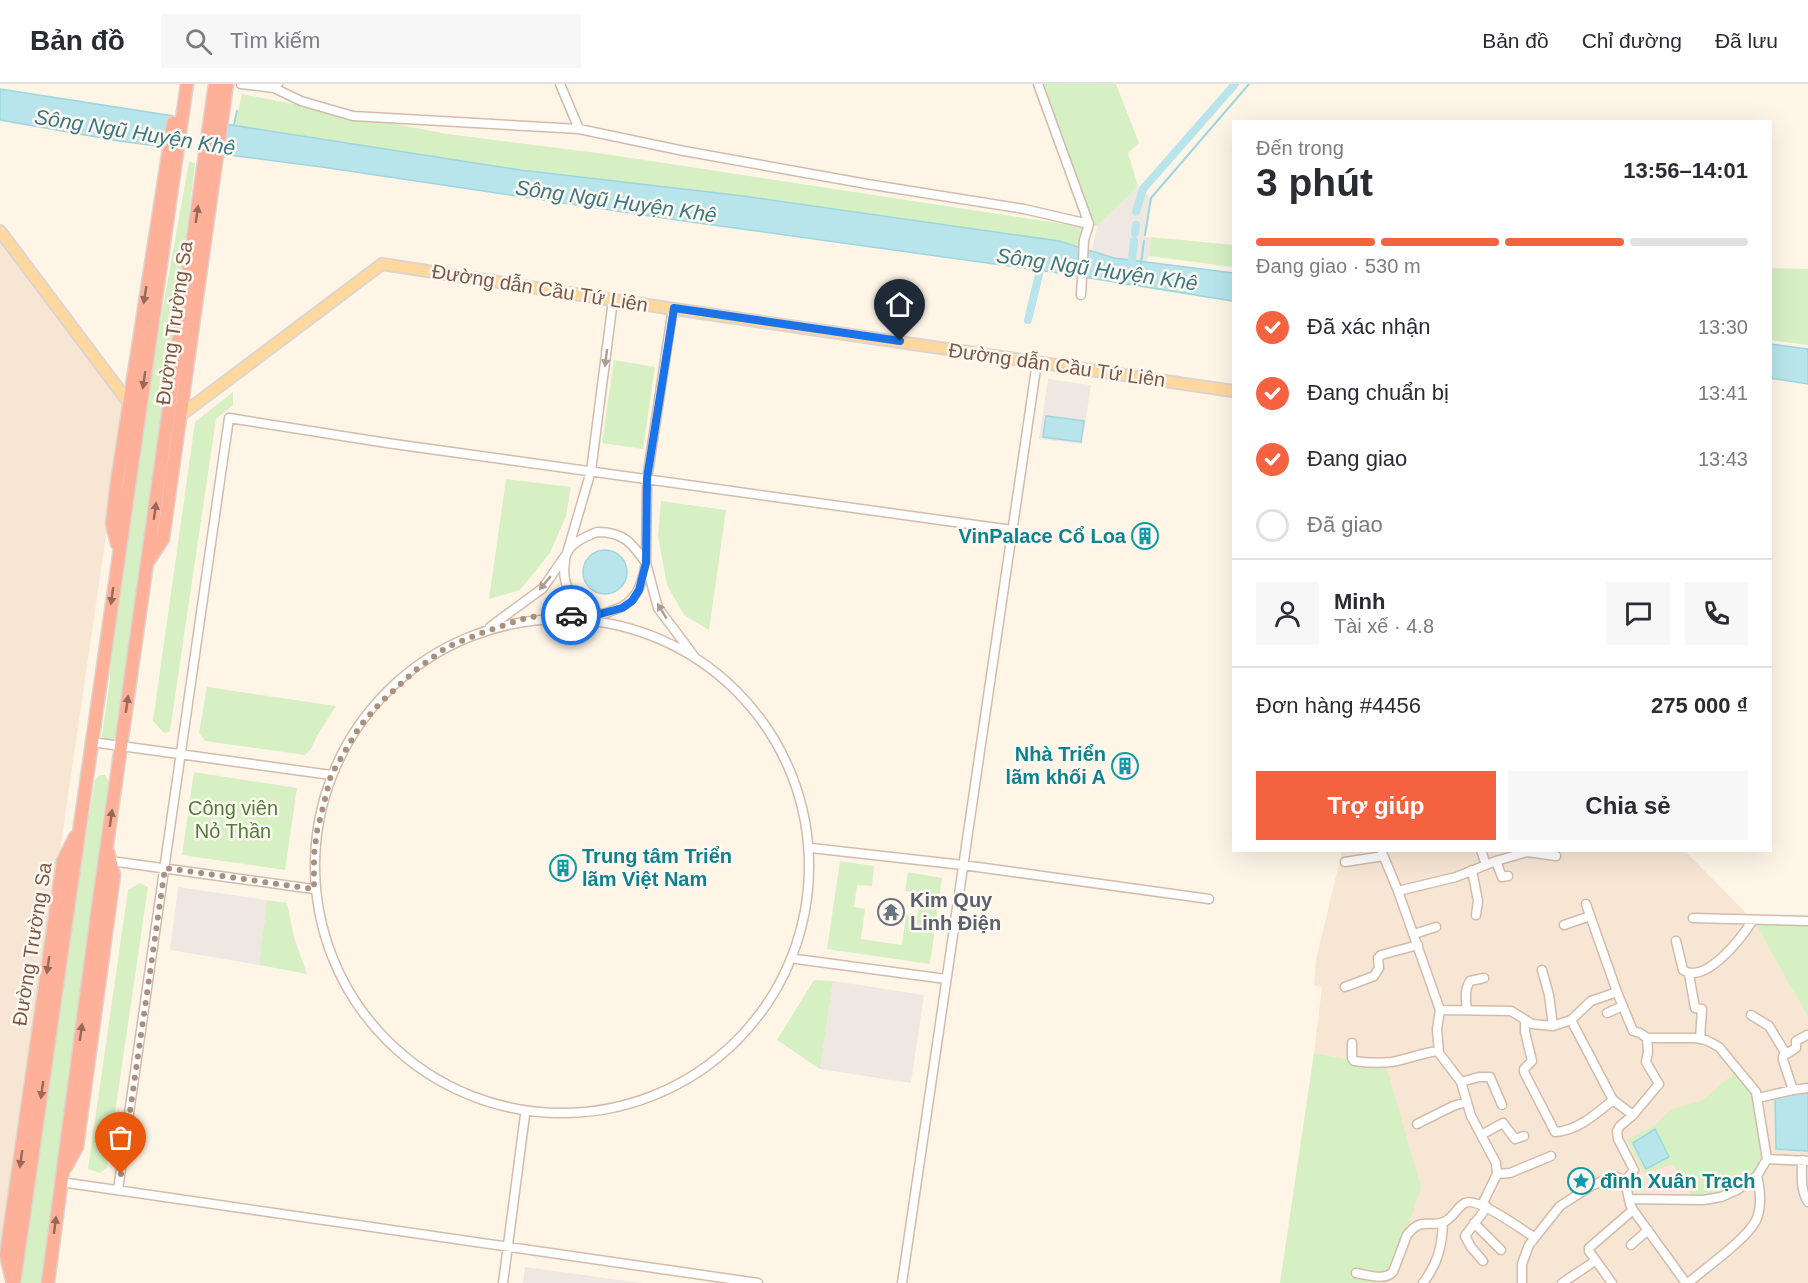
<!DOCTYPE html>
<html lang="vi">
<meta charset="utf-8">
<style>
:root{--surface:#fff;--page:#f7f7f7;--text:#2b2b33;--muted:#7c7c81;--line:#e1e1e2;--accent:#f5623f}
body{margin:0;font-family:Helvetica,sans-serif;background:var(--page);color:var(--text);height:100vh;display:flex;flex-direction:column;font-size:22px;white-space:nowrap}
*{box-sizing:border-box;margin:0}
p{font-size:20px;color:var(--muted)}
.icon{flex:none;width:33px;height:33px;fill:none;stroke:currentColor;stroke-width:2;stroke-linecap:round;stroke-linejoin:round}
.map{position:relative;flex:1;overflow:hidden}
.sheet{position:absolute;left:1232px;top:36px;width:540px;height:732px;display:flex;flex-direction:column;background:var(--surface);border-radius:0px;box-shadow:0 6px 24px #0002}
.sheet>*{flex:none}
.pin{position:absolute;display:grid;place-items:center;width:51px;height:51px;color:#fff;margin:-62px -26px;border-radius:50% 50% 50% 0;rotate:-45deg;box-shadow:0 0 6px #0007}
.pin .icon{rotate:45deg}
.courier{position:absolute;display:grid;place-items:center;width:60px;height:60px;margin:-30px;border:4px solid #1a73e8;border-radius:50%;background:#fff;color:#222;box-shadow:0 2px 8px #0007}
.overview em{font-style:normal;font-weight:700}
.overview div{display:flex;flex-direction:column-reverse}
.overview{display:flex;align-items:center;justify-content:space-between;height:102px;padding:0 24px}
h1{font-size:39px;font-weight:700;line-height:45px}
.bar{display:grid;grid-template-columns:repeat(4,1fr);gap:9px 6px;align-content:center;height:72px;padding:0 24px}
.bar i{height:8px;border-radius:4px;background:var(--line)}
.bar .on{background:var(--accent)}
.bar p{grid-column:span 4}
.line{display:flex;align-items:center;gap:15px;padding:0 24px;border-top:2px solid var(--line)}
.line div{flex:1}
.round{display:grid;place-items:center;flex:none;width:63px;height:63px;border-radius:0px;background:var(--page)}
ol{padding:0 24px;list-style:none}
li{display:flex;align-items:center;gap:18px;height:66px}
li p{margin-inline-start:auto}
li .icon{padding:6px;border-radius:50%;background:var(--accent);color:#fff;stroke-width:4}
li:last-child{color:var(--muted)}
li i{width:33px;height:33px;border:3px solid var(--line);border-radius:50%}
.cta{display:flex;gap:12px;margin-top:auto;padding:12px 24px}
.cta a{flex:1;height:69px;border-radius:0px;background:var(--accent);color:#fff;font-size:24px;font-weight:700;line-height:69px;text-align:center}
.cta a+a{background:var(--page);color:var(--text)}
header{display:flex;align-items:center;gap:36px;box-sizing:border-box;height:84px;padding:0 30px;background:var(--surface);border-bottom:2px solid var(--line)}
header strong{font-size:28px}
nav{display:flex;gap:33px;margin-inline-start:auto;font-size:21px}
.search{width:420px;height:54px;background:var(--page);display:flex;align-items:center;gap:15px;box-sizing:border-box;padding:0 21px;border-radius:0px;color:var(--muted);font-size:22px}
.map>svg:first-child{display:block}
</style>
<header>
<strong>Bản đồ</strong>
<div class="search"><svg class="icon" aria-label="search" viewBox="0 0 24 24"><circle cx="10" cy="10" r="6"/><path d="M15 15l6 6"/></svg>Tìm kiếm</div>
<nav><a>Bản đồ</a><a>Chỉ đường</a><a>Đã lưu</a></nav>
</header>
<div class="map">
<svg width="1808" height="1199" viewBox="0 0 1808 1199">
<rect width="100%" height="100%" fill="#fff5e7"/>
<path fill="#f7e6d4" d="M0 147 126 315 0 1177Z
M1342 767H1685L1753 836 1808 933V1199H1376L1381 1193 1355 978 1314 969 1322 903 1314 901 1316 876Z"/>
<path fill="#ffe4db" d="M1673 1080 1693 1116 1653 1112 1645 1090Z"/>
<path fill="#efe7e1" d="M1138 102 1151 114 1145 153H1151L1149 172 1146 178 1114 174 1092 167 1097 142Z
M1048 295 1091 301 1082 360 1039 355Z
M178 803 267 816 259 881 170 866Z
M833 897 924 911 911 999 820 985Z
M525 1183 642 1199H523Z"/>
<path fill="#d6efc3" d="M1038 0H1116L1139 59 1128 69 1138 102 1097 142 1089 140Z
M242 10 447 50 605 70 1084 143 1079 163 1059 157 743 112 520 86 235 41Z
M189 78 195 79 172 268 115 653 110 659 103 656 102 651 110 596V579L149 301Z
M1151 153 1233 161V183L1149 172Z
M1770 184 1808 185V261L1770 256Z
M614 276 655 283 643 365 602 359Z
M233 308V321L216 335 170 647 164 649 153 637 195 338Z
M506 395 571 403 566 432 550 469 520 506 489 515Z
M661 417 726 426 709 546 684 531 667 501 658 452Z
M207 603 336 622 318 650 311 665 305 671 205 657 199 649Z
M194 688 297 704 285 786 182 771Z
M100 691H105L109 698 101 748 99 787 41 1199H21L79 793 95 696Z
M840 777 874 782 872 802 857 801 854 823 865 825 861 855 902 861 906 831 917 833 921 810 905 807 908 788 942 794 930 880 827 865Z
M140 799 148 803 107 1084 100 1089 88 1085 128 806Z
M267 816 287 819 294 853 307 890 259 881Z
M1753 836 1808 837V933Z
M814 896 833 897 820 985 777 956Z
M1314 969 1354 977 1385 978 1421 1103 1393 1188 1381 1193 1376 1199H1280Z
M1738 986 1756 1008 1767 1075 1757 1092 1737 1106 1693 1116 1673 1080 1645 1090 1627 1056 1654 1042 1670 1026 1703 1016Z"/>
<path fill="#b8e5eb" stroke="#9dd6de" stroke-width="1.5" d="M0 5 520 86 743 112 1059 157 1114 174 1233 189V217L1052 188 684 137 322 83 119 57 0 36Z
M1770 260 1808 265V300L1770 294Z
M1046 332 1084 337 1081 358 1043 353Z
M583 488a22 22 0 1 1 44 0a22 22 0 1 1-44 0Z
M1808 1009V1067L1776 1065 1775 1013Z
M1655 1045 1669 1073 1646 1085 1633 1059Z"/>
<path fill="#fff5e7" d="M174 29 222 36 217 73 169 67Z"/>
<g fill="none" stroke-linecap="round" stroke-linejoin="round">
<path stroke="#9dd6de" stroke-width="2" d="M234 41 237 27
M1145 151 1151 114 1249 0
M1141 180 1144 157"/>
<path stroke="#b8e5eb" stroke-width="8" d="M1136 128 1143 105 1235 0
M1135 149 1136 141
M1131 185 1134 157
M1028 236 1042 178"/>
<defs>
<path id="minor" d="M241 0 274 4 278 0
M560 0 579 45
M1038 0 1089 140 1084 156 1081 211
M274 4 301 17 353 32 579 45 684 67 867 100 1024 125 1089 140
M673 224 647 395 646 479 658 524 694 572
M597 448C624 448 632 459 646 479 642 500 637 519 614 526 611 527 605 530 601 530 599 530 594 527 592 526 572 518 561 500 565 478 565 475 565 472 567 469 572 458 587 452 597 448Z
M315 782a247 247 0 1 1 494 0a247 247 0 1 1-494 0Z
M490 543 543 504 567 469 591 387 613 216
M92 658 331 691
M811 764 963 781 1209 815
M1381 766 1398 807 1440 926 1437 945 1439 969 1461 998 1471 1032 1496 1079 1497 1090 1482 1121
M1481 766 1486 781
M111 777 313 805
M1496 777 1502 793 1508 792
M1345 778 1383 772
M1472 786 1478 817 1476 831
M1398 807 1456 793 1496 777 1527 768 1556 772
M1586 820 1617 908 1633 947 1640 949 1647 954H1695L1706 956 1719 963 1756 1008 1767 1075
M1693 834 1808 837
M1564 841 1590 832
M1414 850 1436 843
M1676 857 1683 886C1706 901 1742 853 1753 836
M796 875 946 895
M1542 886 1549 911 1553 942
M1689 890 1695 924 1702 925 1700 955
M1345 903 1374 892 1379 884 1378 874 1381 871 1418 861
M1440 926 1511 927 1532 940 1553 942 1571 936 1591 917 1617 908
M1467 926C1466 916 1464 906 1470 897L1484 894
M1607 929 1623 922
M1751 931 1769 942 1786 970
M1525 936V948L1532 977 1524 985V988L1555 1048C1577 1047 1596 1030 1613 1016
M1571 936 1613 1016 1633 1031
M1352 959V974L1354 977C1366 979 1380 979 1392 978 1408 975 1422 969 1438 967
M1461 998 1479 993H1490L1502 1021
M1793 1006 1783 976V972L1796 964V957L1807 951
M1758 1014 1793 1006 1808 1004
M1417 1040 1453 1022 1466 1018
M1481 1051 1503 1039 1515 1055 1524 1052
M1802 1076C1802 1090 1800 1106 1808 1118
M1497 1090 1510 1089 1551 1072
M1625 1097 1634 1086 1618 1055 1617 1047 1620 1042 1633 1031 1659 1000 1646 978 1648 968 1647 954
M1625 1097 1630 1120 1633 1126 1686 1199
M61 1098 758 1199
M118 1106 229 334 387 359 1012 446
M1629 1115 1703 1116 1721 1113 1737 1106 1757 1092 1767 1075 1808 1077
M1474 1139 1501 1166
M1631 1161 1648 1146
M1483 1177 1471 1163 1465 1152 1487 1123
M1356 1189C1368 1191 1384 1197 1393 1188L1407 1151C1422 1132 1429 1144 1444 1138 1453 1134 1457 1123 1465 1119 1477 1112 1522 1146 1534 1153
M503 1199 525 1031
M902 1199 1037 278
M1423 1199C1438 1179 1442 1163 1443 1138
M1522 1199V1180L1529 1161 1560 1122 1591 1102 1614 1092 1625 1097
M1562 1199 1595 1177
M1612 1199 1589 1167V1164L1633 1126
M1688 1199C1704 1185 1750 1153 1757 1134 1762 1121 1760 1105 1757 1092"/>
<path id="major" d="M0 147 129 319
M181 331 382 180 613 216 1233 307"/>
<path id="highway" d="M117 460 112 440 117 398 173 39
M149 476 163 455 227 0
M66 1083 77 1063 114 791 108 768
M12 1196 6 1171 63 777 75 753
M14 1199 187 0
M48 1199 97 831 215 0"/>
</defs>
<use href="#minor" stroke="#d3bbab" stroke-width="11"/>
<use href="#major" stroke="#ddd4cf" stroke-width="14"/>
<use href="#highway" stroke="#ddd4cf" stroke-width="15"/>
<use href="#minor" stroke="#fff" stroke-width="8"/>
<use href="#major" stroke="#ffd89e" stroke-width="10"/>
<use href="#highway" stroke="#ffb098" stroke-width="12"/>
</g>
<defs><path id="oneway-solid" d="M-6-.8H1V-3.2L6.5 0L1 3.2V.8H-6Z" transform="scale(1.5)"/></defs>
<g fill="#966a57">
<use href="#oneway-solid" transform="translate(197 130) rotate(-82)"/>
<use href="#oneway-solid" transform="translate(145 211) rotate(99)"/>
<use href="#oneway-solid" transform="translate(144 296) rotate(98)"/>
<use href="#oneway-solid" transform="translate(155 427) rotate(-82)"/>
<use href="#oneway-solid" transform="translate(112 512) rotate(98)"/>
<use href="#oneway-solid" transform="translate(127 620) rotate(-82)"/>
<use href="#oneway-solid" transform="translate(111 734) rotate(-82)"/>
<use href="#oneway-solid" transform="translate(48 881) rotate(98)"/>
<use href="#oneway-solid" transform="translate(81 948) rotate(-82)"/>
<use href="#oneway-solid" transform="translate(42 1006) rotate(98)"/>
<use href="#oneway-solid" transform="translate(21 1075) rotate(98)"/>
<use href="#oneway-solid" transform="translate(55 1141) rotate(-83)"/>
</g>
<g fill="#b09b91">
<use href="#oneway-solid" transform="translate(606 274) rotate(97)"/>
<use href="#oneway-solid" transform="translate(545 499) rotate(130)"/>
<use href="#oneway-solid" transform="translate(662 527) rotate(-121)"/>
</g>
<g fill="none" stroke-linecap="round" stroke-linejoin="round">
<path stroke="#aa907f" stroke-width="6" stroke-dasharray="0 10.8" d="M121 1090 165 784 314 805V771L317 747 331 691 360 642 380 619 418 584 447 563 484 548 529 533 571 531"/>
<path stroke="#1a73e8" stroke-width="8" d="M571 531 600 530 622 524 632 517 639 506 646 479 647 394 674 224 900 257"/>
</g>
<defs>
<symbol id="building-ring" viewBox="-11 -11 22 22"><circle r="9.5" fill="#fff8f0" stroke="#0f9aa8" stroke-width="1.5"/><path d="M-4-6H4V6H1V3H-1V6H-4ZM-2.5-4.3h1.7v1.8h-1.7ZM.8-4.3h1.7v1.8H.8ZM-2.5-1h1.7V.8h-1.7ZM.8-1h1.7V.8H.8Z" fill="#0f9aa8"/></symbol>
<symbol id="temple-ring" viewBox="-11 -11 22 22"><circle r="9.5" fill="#fff8f0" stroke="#6b7280" stroke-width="1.5"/><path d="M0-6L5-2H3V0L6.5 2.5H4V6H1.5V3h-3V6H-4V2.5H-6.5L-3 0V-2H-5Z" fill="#6b7280"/></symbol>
<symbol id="sight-ring" viewBox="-11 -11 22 22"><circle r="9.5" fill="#fff8f0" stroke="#0f9aa8" stroke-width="1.5"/><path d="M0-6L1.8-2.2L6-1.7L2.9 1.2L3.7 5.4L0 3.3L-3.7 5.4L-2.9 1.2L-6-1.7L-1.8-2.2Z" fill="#0f9aa8"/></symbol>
</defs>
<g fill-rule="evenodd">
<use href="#building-ring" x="1130" y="437" width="30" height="30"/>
<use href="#building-ring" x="1110" y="667" width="30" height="30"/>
<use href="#building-ring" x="548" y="769" width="30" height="30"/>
<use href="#temple-ring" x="876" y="813" width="30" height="30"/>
<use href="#sight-ring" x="1566" y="1082" width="30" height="30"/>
</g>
<g text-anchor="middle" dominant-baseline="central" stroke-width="5" stroke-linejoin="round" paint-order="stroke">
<g font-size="20" fill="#7c5947" stroke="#fff8f0">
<text transform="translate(540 204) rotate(9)">Đường dẫn Cầu Tứ Liên</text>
<text transform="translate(174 239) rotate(-82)">Đường Trường Sa</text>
<text transform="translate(1057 281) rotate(8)">Đường dẫn Cầu Tứ Liên</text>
<text transform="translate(32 860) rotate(-81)">Đường Trường Sa</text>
</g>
<g font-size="20" font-weight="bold" fill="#0d838f" stroke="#fff8f0" text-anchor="end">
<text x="1126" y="452">VinPalace Cổ Loa</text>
<text x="1106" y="670">Nhà Triển<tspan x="1106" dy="23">lãm khối A</tspan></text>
<text x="582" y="772" text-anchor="start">Trung tâm Triển<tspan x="582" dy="23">lãm Việt Nam</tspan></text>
<text x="1600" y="1097" text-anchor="start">đình Xuân Trạch</text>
</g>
<g font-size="20" fill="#517d3c" stroke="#fff8f0">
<text x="233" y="724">Công viên<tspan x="233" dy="23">Nỏ Thần</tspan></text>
</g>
<g font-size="20" font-weight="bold" fill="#5b616d" stroke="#fff8f0" text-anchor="start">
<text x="910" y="816">Kim Quy<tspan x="910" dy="23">Linh Điện</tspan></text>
</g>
<g font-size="21" font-style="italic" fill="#397883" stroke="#fff8f0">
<text transform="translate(135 48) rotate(9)">Sông Ngũ Huyện Khê</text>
<text transform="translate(616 117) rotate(8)">Sông Ngũ Huyện Khê</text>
<text transform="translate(1097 185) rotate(8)">Sông Ngũ Huyện Khê</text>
</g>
</g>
</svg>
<div class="pin" style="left:121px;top:1090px;background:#ea580c"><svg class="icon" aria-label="bag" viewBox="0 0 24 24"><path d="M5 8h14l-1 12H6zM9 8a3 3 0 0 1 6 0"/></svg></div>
<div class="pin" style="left:900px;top:257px;background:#1f2937"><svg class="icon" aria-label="home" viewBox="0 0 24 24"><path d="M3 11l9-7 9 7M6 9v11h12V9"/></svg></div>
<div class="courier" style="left:571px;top:531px"><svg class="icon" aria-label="car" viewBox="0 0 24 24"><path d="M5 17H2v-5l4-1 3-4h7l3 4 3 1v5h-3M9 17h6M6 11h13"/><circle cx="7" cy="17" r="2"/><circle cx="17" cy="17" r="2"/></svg></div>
<section class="sheet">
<div class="overview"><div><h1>3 phút</h1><p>Đến trong</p></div><em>13:56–14:01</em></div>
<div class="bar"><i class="on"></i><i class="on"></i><i class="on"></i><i></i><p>Đang giao · 530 m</p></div>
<ol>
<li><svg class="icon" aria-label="check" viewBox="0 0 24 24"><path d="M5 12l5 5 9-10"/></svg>Đã xác nhận<p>13:30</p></li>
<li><svg class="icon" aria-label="check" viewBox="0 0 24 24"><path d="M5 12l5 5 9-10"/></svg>Đang chuẩn bị<p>13:41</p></li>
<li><svg class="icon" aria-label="check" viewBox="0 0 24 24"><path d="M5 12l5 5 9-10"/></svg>Đang giao<p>13:43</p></li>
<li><i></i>Đã giao</li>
</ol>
<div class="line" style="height:108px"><a class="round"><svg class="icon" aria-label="person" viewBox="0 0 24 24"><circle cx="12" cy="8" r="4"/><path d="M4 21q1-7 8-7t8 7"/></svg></a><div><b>Minh</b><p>Tài xế · 4.8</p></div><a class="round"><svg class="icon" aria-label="chat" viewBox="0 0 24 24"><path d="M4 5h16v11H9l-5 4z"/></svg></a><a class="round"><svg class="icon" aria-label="phone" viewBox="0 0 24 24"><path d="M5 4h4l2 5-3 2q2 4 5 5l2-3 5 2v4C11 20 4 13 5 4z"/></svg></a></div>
<div class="line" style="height:78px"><div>Đơn hàng #4456</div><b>275 000 ₫</b></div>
<div class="cta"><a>Trợ giúp</a><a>Chia sẻ</a></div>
</section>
</div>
